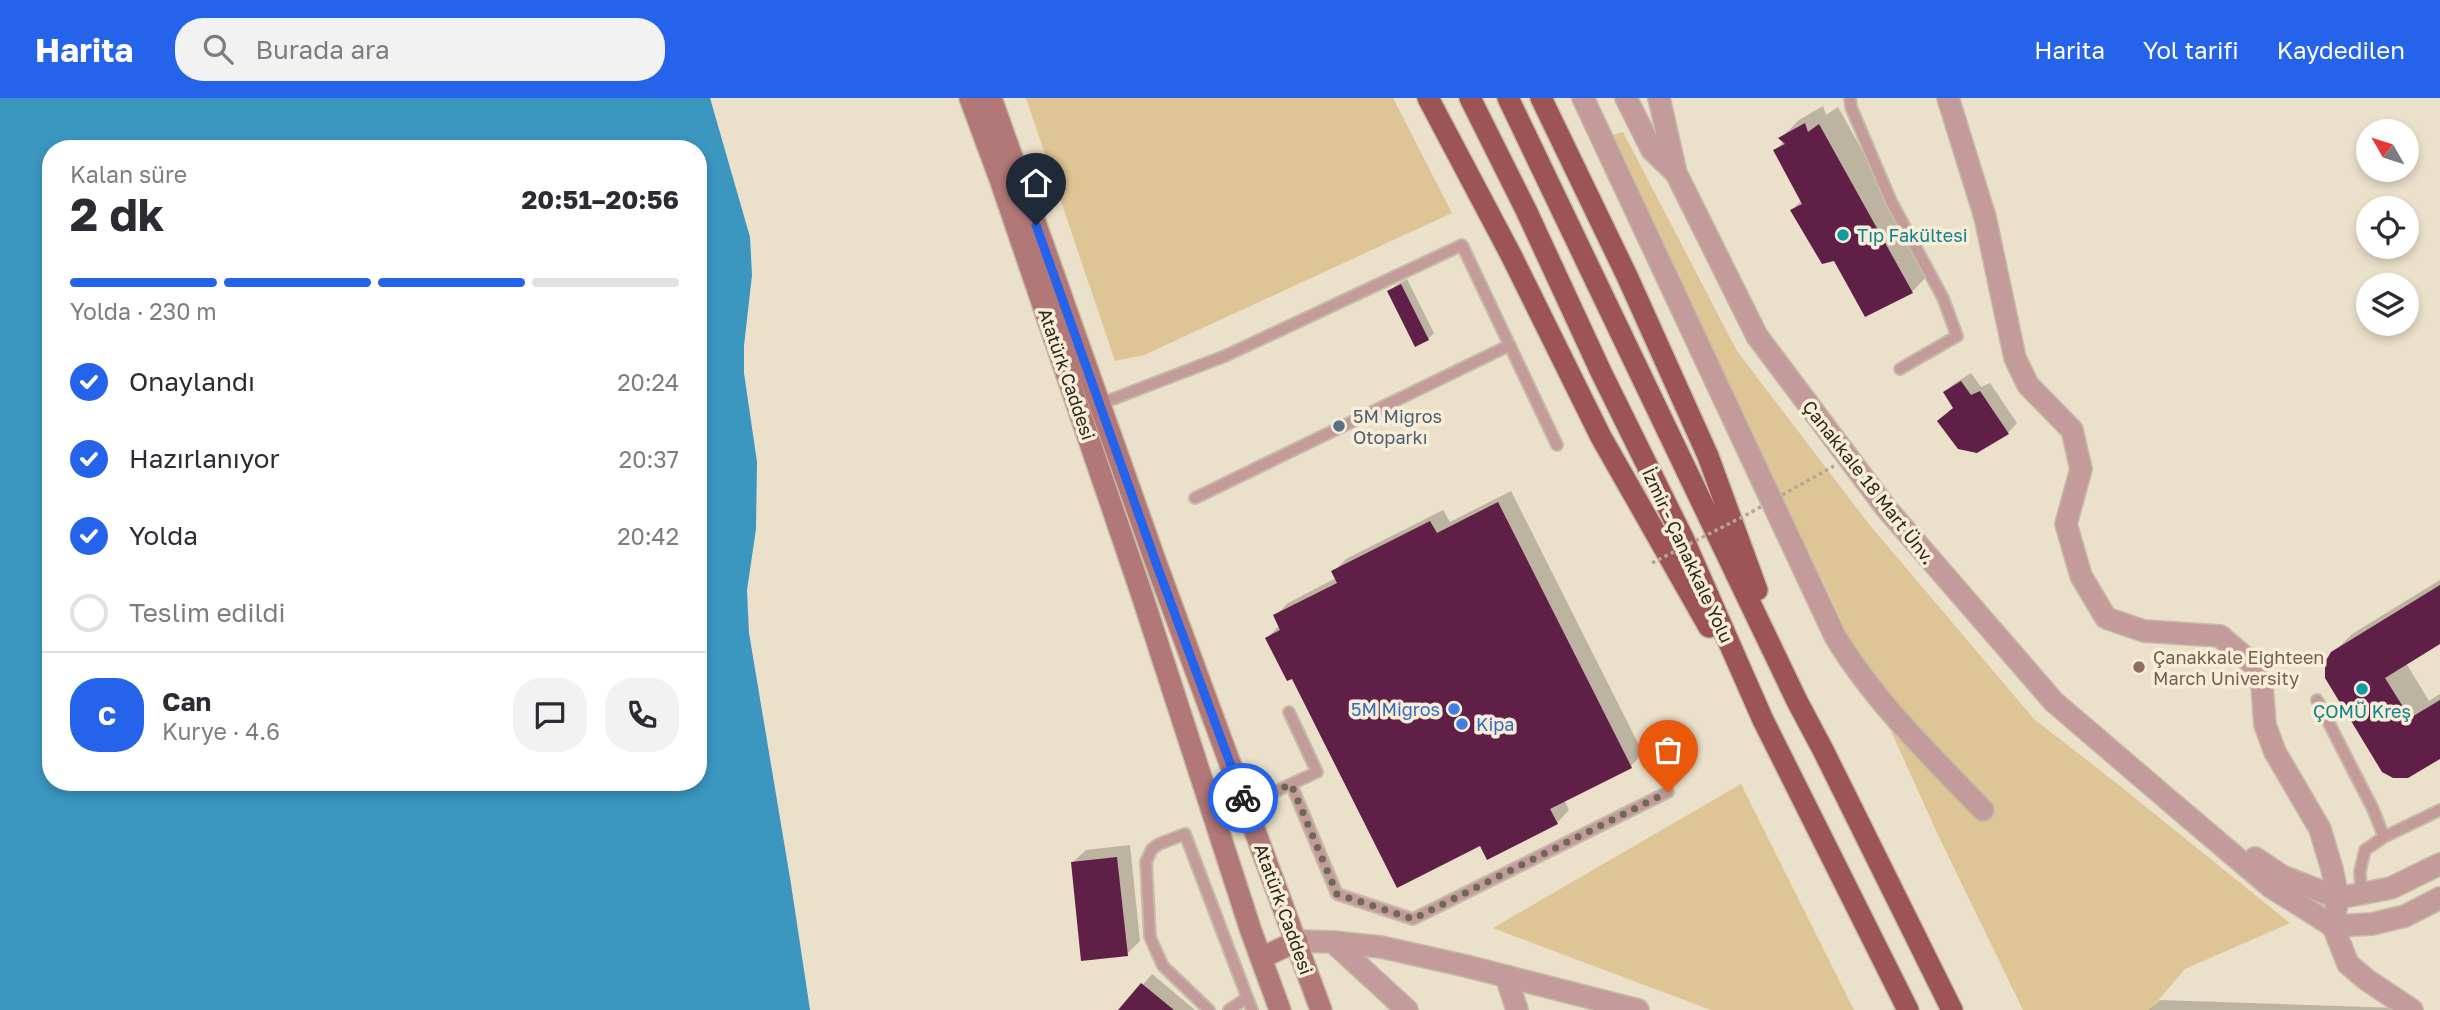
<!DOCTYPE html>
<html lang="tr">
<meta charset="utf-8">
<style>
:root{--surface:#fff;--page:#f2f2f3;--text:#2b2b33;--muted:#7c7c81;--line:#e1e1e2;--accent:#2563eb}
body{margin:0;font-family:"Golos Text",sans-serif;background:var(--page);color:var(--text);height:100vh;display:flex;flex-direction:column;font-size:26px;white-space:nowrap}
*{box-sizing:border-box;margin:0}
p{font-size:23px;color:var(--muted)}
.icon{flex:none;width:38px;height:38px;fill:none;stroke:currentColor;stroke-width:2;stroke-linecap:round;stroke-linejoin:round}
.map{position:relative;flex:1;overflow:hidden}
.drawer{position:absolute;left:42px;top:42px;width:665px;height:651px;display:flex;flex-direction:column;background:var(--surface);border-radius:28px;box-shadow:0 4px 10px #0003}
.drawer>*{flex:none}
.needle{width:46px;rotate:309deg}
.buttons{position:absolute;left:2356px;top:21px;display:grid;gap:14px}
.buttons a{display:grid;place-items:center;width:63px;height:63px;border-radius:50%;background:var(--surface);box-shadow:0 4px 10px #0003;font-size:35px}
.pin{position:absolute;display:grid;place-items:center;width:60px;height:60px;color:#fff;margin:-72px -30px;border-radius:50% 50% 50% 0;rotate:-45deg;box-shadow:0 0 7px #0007}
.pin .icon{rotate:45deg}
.courier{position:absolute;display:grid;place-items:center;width:70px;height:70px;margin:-35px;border:5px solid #2563eb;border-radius:50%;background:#fff;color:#222;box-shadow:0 2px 9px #0007}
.head em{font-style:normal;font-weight:700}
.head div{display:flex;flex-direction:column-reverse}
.head{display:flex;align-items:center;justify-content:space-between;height:119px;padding:0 28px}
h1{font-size:46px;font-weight:700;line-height:52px}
.bar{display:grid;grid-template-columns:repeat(4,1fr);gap:10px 7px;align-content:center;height:84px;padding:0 28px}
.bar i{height:9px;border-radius:5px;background:var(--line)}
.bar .current{background:var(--accent)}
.bar p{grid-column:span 4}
.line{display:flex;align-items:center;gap:18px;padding:0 28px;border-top:2px solid var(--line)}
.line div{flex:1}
.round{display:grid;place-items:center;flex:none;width:74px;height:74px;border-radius:28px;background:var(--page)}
ol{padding:0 28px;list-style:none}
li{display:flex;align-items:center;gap:21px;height:77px}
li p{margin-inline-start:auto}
li .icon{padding:7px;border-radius:50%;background:var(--accent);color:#fff;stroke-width:4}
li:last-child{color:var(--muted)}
li i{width:38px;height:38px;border:4px solid var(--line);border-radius:50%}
header{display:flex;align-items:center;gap:42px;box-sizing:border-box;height:98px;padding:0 35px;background:var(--accent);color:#fff}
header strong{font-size:33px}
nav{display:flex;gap:38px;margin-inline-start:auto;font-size:24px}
.search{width:490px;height:63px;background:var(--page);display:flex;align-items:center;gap:18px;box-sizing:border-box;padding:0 24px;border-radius:28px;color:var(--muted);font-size:26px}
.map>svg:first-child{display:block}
</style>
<header>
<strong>Harita</strong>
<div class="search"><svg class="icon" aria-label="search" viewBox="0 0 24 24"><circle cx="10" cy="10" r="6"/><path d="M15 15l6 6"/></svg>Burada ara</div>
<nav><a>Harita</a><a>Yol tarifi</a><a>Kaydedilen</a></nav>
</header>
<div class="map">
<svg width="2440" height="912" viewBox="0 0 2440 912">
<rect width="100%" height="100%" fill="#ebe0ca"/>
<path fill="#dec595" d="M1026 0H1393L1452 115 1144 257 1115 263Z
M1623 34 1737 253 1868 425 2034 621 2120 688 2290 825 2185 871 2150 912H2023L1939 739 1824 485 1706 256 1609 38Z
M1741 686 1854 912H1711L1493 830Z"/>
<path fill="#3b96c0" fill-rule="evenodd" d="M0 0H710L750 139 752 177 744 248V275L757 364 756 431 747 492 749 535 791 786 810 912H0ZM51 51H698V684H51Z"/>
<path fill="#0003" d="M1823 8 1826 17 1838 9 1930 175 1912 194 1792 112 1802 102 1775 53 1784 43 1781 40 1799 22Z
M1407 181 1434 235 1428 241 1390 193 1396 187Z
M1971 275 1981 289 1990 285 2017 325 2008 335 1955 309 1945 294 1955 285Z
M1511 393 1643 655 1631 668 1564 702 1569 712 1557 725 1481 746 1293 579 1267 540 1280 527 1275 518 1288 505 1336 480 1333 474 1346 461 1443 412 1450 424Z
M2440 482V544L2406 565 2429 603 2440 596V659L2333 555 2352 536Z
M1130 747 1140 843 1127 856 1073 764 1086 752Z
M1152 876 1195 912H1121Z
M2160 902 2398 910 2397 912H2149Z"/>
<path fill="#601f47" d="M1805 25 1808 34 1819 26 1913 195 1865 219 1834 163 1822 166 1790 112 1802 106 1773 52 1785 46 1778 40Z
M1401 186 1429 242 1415 249 1387 193Z
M1961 283 1971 297 1980 293 2009 336 1977 355 1958 351 1937 323 1953 310 1943 294Z
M1498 404 1632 670 1550 711 1558 726 1487 762 1480 748 1397 790 1292 581 1287 583 1265 540 1280 532 1273 517 1337 485 1331 473 1430 423 1437 435Z
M2440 487V546L2385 580 2410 620 2440 602V661L2408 680H2393L2382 674 2325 580V564L2331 554Z
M1117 759 1128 858 1081 863 1071 764Z
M1141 885 1174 912H1118Z"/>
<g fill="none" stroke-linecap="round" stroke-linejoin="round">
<defs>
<path id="service" d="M1850 0 1851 9 1891 103 1943 200 1957 238 1900 271
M1100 306 1225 258 1462 147 1557 347
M1195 400 1510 247
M2317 602 2373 711 2384 739
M1291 686 1337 796 1413 821 1668 694
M1246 707 1317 674 1289 614
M2361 796 2360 773 2365 752 2384 739 2440 712
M1209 912 1163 868 1150 839 1146 764 1152 751 1159 746 1185 736 1252 912
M1229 912 1247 900"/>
<path id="minor" d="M1583 0 1835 538C1874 603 1930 657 1983 712
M1626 0 1652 52 1675 74
M1659 0 1676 75 1757 238 1886 410 2054 604 2172 705
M1948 0 1985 119 2015 260 2028 287 2072 332 2081 371 2066 426 2081 478 2106 520 2144 533 2220 538 2254 567 2262 588 2265 627 2275 654 2320 731 2332 771 2338 800 2333 828 2348 866 2367 882 2412 912
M1297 843 1333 844 1407 912
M1333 844 1381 849 1466 868 1638 912
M1506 878 1517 912"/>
<path id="tertiary" d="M2172 705 2271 789 2333 828 2372 826 2405 818 2440 800
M2255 760 2282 778 2338 800 2391 790 2440 766"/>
<path id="secondary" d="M970 0 1000 81 1142 497 1251 833 1280 912
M991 0 1156 465 1321 912
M1261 860 1297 843"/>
<path id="trunk" d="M1428 0 1511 157 1601 339 1709 529
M1470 0 1526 112 1601 274 1683 440 1763 622 1908 912
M1508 0 1797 603 1823 652 1952 912
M1541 0 1627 178 1708 358 1757 492"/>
</defs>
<use href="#service" stroke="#c5bba8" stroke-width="14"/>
<use href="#minor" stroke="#c5bba8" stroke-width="24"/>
<use href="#tertiary" stroke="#c5bba8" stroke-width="24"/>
<use href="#secondary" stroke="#c5bba8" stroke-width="24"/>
<use href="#trunk" stroke="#c5bba8" stroke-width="24"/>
<use href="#service" stroke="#c39b9a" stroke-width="10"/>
<use href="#minor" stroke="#c39b9a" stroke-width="21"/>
<use href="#tertiary" stroke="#c39b9a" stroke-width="21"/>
<use href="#secondary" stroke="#b17877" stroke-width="21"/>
<use href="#trunk" stroke="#9c5454" stroke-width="21"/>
<path stroke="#b0a795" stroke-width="3.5" stroke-dasharray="3.5 3.5" stroke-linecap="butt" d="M1652 465 1748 416 1834 368"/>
</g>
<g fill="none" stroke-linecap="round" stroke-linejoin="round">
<path stroke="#6e675a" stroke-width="7" stroke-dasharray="0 12.6" d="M1243 700 1246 707 1291 686 1337 796 1413 821 1668 694"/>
<path stroke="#2563eb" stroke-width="9" d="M1036 127 1156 465 1243 700"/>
</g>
<g fill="#0f9aa8" stroke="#f8edd7" stroke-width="2.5">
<circle cx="1843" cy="137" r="7"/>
<circle cx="2362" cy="591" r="7"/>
</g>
<circle fill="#5c6f8a" stroke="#f8edd7" stroke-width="2.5" cx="1339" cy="328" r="7"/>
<circle fill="#8d6e63" stroke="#f8edd7" stroke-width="2.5" cx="2139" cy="569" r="7"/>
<g fill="#3f7fe0" stroke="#f8edd7" stroke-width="2.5">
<circle cx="1454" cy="611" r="7"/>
<circle cx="1462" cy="626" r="7"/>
</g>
<g text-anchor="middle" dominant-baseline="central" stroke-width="7" stroke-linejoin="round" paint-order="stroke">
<g font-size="18" fill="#0d838f" stroke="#f8edd7" text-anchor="start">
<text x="1857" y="137">Tıp Fakültesi</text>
<text x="2362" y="613" text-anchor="middle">ÇOMÜ Kreş</text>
</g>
<g font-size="18" fill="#2b261e" stroke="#f8edd7">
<text transform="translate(1067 276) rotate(71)">Atatürk Caddesi</text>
<text transform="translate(1869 384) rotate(52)">Çanakkale 18 Mart Ünv.</text>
<text transform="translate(1688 457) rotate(65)">İzmir - Çanakkale Yolu</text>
<text transform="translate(1284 811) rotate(70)">Atatürk Caddesi</text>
</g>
<g font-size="18" fill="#4e5e75" stroke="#f8edd7" text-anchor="start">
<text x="1353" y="318">5M Migros<tspan x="1353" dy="21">Otoparkı</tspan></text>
</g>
<g font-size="18" fill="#785e54" stroke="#f8edd7" text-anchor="start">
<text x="2153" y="559">Çanakkale Eighteen<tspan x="2153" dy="21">March University</tspan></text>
</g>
<g font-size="18" fill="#366cbe" stroke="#f8edd7" text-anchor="end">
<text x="1440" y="611">5M Migros</text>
<text x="1476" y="626" text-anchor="start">Kipa</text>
</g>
</g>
</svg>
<div class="buttons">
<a><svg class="needle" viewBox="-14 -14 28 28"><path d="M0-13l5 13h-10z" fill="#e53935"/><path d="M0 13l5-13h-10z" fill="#7c7c81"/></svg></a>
<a><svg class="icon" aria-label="locate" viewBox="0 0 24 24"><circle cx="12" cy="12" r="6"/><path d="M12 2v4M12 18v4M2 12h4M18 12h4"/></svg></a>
<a><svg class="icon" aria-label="layers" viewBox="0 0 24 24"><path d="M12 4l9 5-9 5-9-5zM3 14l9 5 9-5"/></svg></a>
</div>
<div class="pin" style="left:1668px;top:694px;background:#ea580c"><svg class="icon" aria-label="bag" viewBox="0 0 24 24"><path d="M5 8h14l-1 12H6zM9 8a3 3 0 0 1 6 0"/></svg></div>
<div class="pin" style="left:1036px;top:127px;background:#1f2937"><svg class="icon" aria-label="home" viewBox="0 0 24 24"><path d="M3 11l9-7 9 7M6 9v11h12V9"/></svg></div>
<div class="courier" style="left:1243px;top:700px"><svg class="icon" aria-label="bike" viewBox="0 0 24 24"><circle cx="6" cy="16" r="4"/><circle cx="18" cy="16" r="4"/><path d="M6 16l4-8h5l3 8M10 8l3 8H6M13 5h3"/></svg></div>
<section class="drawer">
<div class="head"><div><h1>2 dk</h1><p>Kalan süre</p></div><em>20:51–20:56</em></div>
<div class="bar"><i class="current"></i><i class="current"></i><i class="current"></i><i></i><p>Yolda · 230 m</p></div>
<ol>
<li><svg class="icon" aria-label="check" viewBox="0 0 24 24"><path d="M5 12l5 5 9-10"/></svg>Onaylandı<p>20:24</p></li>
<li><svg class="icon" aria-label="check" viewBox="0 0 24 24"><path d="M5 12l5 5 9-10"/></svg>Hazırlanıyor<p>20:37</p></li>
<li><svg class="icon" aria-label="check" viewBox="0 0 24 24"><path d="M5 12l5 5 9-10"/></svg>Yolda<p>20:42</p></li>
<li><i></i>Teslim edildi</li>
</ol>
<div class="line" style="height:126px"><b class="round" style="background:var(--accent);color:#fff">C</b><div><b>Can</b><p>Kurye · 4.6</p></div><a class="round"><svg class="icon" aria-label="chat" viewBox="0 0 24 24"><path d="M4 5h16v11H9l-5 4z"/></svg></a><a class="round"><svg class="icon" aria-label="phone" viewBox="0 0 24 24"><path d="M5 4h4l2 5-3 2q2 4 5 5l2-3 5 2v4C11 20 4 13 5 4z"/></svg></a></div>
</section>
</div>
